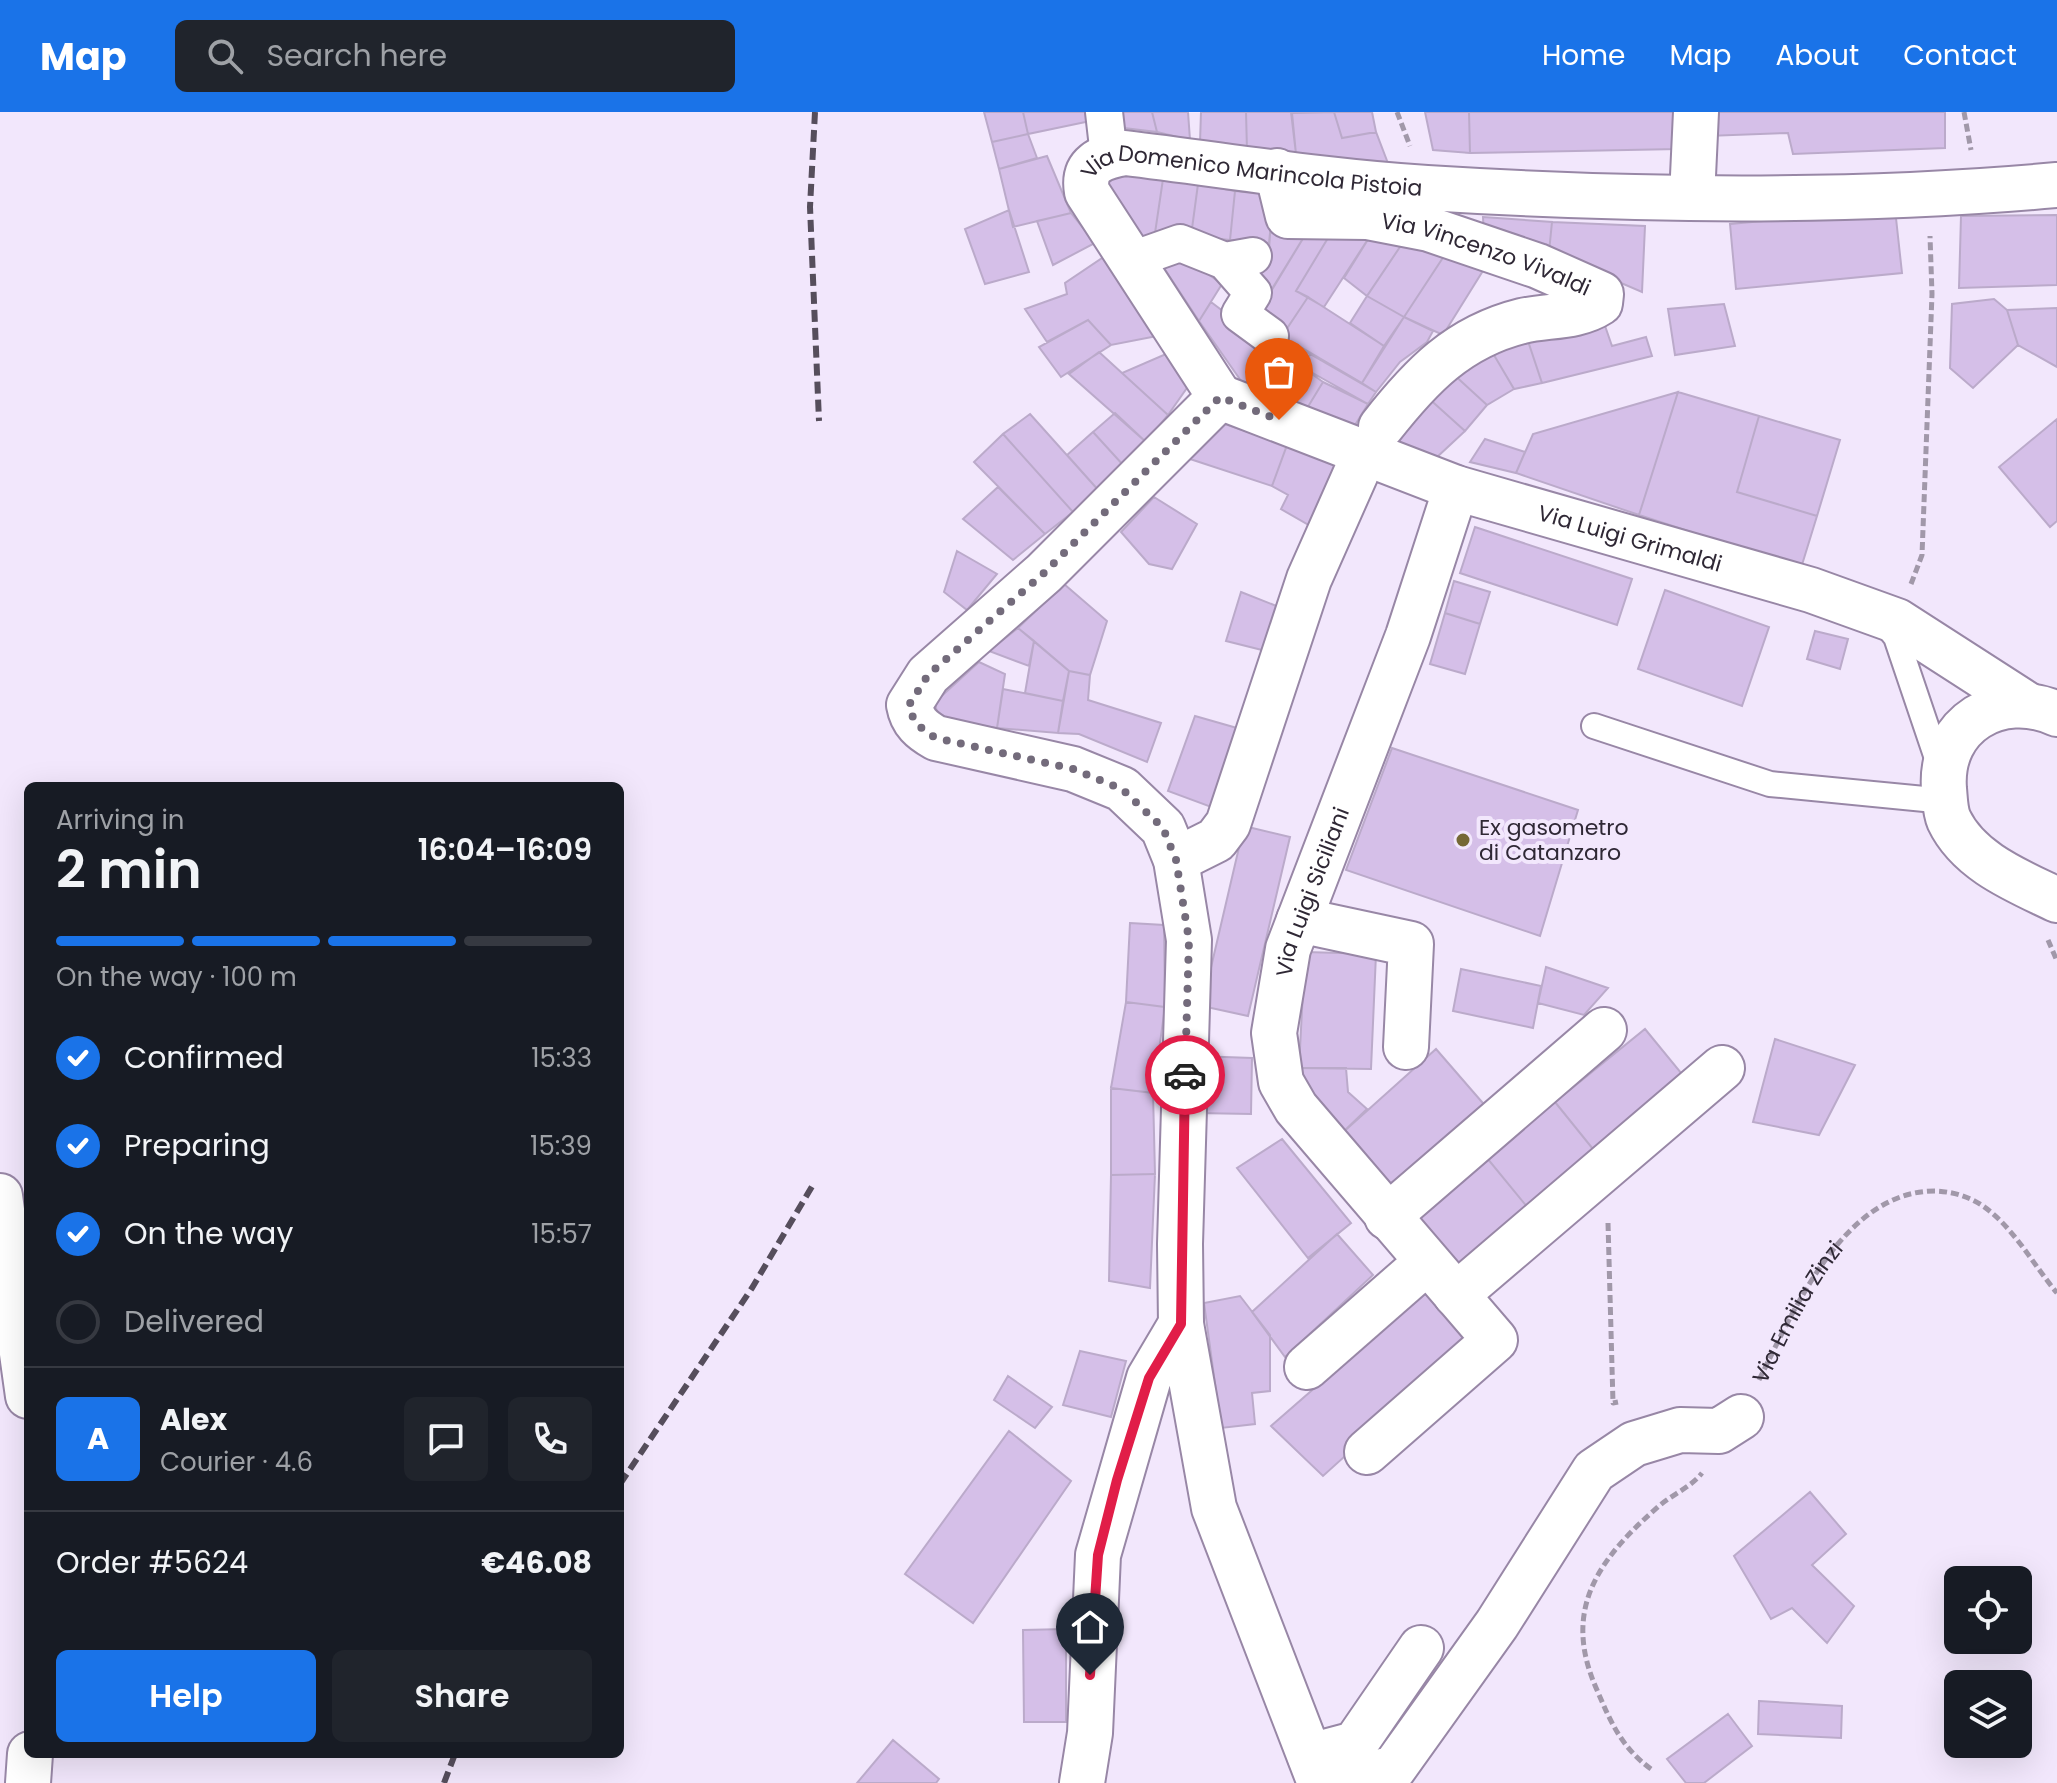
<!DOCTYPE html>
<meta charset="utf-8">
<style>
:root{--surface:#171b24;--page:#20242c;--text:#f1f3f6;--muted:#9ea1a6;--line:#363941;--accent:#1a73e8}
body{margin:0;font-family:Poppins,sans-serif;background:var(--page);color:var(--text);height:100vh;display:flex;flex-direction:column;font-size:30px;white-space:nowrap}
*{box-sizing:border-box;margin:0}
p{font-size:26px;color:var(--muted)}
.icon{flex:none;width:44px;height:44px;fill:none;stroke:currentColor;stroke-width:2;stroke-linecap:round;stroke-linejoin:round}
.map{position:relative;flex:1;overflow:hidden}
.panel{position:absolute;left:24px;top:670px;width:600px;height:976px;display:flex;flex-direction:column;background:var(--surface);border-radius:12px;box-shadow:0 8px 32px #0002}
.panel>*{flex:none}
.fabs{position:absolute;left:1944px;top:1454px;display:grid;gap:16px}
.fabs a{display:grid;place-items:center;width:88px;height:88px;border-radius:12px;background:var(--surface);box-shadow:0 8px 32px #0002;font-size:40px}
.pin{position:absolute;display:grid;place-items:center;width:68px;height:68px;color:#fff;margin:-82px -34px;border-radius:50% 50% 50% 0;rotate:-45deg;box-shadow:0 0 8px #0007}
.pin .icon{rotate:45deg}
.courier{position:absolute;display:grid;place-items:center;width:80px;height:80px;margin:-40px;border:6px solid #e11d48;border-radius:50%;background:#fff;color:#222;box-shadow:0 2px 10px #0007}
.headline em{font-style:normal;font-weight:600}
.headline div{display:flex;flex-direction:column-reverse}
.headline{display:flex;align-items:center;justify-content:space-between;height:136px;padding:0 32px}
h1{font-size:52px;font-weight:600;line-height:60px}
.bar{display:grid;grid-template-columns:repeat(4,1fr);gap:12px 8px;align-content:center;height:96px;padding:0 32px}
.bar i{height:10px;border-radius:6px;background:var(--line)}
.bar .current{background:var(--accent)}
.bar p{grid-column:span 4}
.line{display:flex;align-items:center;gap:20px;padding:0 32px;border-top:2px solid var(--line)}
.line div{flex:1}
.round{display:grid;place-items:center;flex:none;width:84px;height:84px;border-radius:12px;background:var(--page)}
ol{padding:0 32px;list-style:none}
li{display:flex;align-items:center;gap:24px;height:88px}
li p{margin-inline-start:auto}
li .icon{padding:8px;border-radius:50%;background:var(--accent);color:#fff;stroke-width:4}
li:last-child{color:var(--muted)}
li i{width:44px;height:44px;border:4px solid var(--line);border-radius:50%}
.action{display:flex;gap:16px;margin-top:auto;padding:16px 32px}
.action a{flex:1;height:92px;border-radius:12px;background:var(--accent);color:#fff;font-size:32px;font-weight:600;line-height:92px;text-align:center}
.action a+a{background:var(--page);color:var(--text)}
header{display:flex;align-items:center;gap:48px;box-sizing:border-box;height:112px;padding:0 40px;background:var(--accent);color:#fff}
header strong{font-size:38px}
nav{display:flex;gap:44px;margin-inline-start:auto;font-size:28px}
.search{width:560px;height:72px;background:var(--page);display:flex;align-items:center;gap:20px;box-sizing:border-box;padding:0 28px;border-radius:12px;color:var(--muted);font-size:30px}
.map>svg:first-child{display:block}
</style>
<header>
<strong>Map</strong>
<div class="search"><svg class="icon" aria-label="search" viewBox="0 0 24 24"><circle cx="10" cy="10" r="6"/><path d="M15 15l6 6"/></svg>Search here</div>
<nav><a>Home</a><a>Map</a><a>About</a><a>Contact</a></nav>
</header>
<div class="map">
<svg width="2057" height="1671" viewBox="0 0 2057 1671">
<rect width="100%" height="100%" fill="#f2e7fc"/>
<path fill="#d5bfe8" stroke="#bbaaca" stroke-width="2" d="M984 0H1023L1028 22 992 30Z
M1023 0H1098L1100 7 1028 22Z
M1120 0H1152L1157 20 1124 16Z
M1152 0H1188L1190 28 1157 20Z
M1201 0H1246L1247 38 1200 31Z
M1246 0H1291L1296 42 1247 38Z
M1334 0H1372L1376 20 1342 26Z
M1334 0 1342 26 1376 20 1389 54 1296 42 1292 1Z
M1425 0H1469L1470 41 1433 38Z
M1469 0H1677L1678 37 1470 41Z
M1707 0H1945V36L1793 42 1788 21 1707 24Z
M1028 22 1037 46 999 57 992 30Z
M1047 44 1071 101 1013 115 999 57Z
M1109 57 1163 67 1155 121 1143 134 1109 76Z
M1163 67 1198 72 1191 124 1155 121Z
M1198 72 1235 79 1230 128 1191 124Z
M1235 79 1274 82 1269 131 1230 128Z
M1895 97 1902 161 1736 177 1730 112Z
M1009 98 1029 160 985 172 965 117Z
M1071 101 1095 131 1053 153 1037 109Z
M2057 103V173L1959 176 1961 104Z
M1483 105 1552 110 1549 140 1484 127Z
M1271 109 1310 115 1270 181 1250 166 1269 137Z
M1552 110 1645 114 1642 180 1549 140Z
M1310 115 1331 121 1296 179 1308 185 1282 224 1256 203Z
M1331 121H1372L1324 195 1296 179Z
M1372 121 1406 126 1367 184 1344 166Z
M1406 126 1448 138 1404 205 1367 184Z
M1448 138 1489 149 1443 223 1404 205Z
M1111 140 1157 224 1111 233 1088 208 1047 230 1025 197 1067 182 1065 171Z
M1177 140 1222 172 1199 209 1164 156Z
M1367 184 1404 205 1384 234 1350 211Z
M1308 185 1384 234 1362 271 1282 224Z
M1994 187 2007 198 2018 233 1973 276 1950 256 1952 192Z
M1211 190 1270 235 1244 273 1199 209Z
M1724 192 1735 234 1675 243 1668 197Z
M2057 196V255L2018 233 2007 198Z
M1404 205 1433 219 1427 230 1400 250 1376 280 1362 271Z
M1088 208 1111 233 1061 265 1039 235Z
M1604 211 1612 234 1646 225 1652 244 1542 271 1528 229Z
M1282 224 1310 242 1302 255 1277 238Z
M1528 229 1542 271 1514 277 1491 238Z
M1270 235 1295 250 1273 286 1244 273Z
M1491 238 1514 277 1487 293 1451 260Z
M1099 240 1168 303 1146 330 1069 262Z
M1166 242 1189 273 1168 303 1122 261Z
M1310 242 1376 280 1368 292 1302 255Z
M1295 250 1323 270 1306 298 1273 286Z
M1451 260 1487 293 1465 319 1425 283Z
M1323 270 1368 292 1355 313 1306 298Z
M1678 280 1759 304 1737 380 1817 404 1801 456 1639 403Z
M1678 280 1639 403 1516 361 1533 322Z
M1425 283 1465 319 1436 346 1387 325Z
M1115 301 1146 330 1124 354 1093 320Z
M1030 302 1100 380 1073 400 1003 322Z
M1759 304 1840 328 1817 404 1737 380Z
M2057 307V409L2050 415 1999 355Z
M1225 312 1287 333 1272 374 1190 347Z
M1093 320 1124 354 1100 380 1067 343Z
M1003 322 1073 400 1045 422 974 350Z
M1485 327 1525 340 1516 361 1470 350Z
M1287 333 1342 350 1314 416 1281 397 1288 383 1272 374Z
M998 375 1045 422 1013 448 963 407Z
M1154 385 1197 412 1172 457 1149 452 1121 420Z
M1475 415 1632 467 1617 513 1460 461Z
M957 439 997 462 967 498 944 480Z
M1454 469 1490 480 1480 512 1445 501Z
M1064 472 1107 509 1090 563 1069 559 1018 516Z
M1665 478 1769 515 1742 594 1638 557Z
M1241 480 1279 495 1266 539 1226 529Z
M1445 501 1480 512 1465 562 1430 552Z
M1018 516 1034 529 1029 554 989 539Z
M1815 519 1848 527 1840 557 1807 547Z
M1034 529 1069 559 1063 589 1025 581Z
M979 550 1005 562 997 616 938 607 935 590Z
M1069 559 1090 563 1088 588 1161 611 1147 650 1079 622 1058 621Z
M1003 577 1063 589 1058 621 997 616Z
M1195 604 1237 616 1222 699 1168 679Z
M1392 636 1578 698 1540 824 1346 758Z
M1244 714 1290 725 1248 904 1202 894Z
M1130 811 1164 813 1165 895 1126 890Z
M1305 840 1376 842 1371 957 1299 956Z
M1546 855 1608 876 1584 903 1538 891Z
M1461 857 1541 874 1533 916 1453 899Z
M1126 890 1165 895 1153 981 1111 976Z
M1645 917 1691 973 1601 1047 1555 990Z
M1775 927 1855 953 1819 1023 1753 1010Z
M1436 937 1488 997 1388 1081 1340 1023Z
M1196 944 1252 946 1251 1002 1196 1001Z
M1299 956H1346L1348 980 1367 997 1340 1023 1308 984Z
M1111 976 1153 981 1155 1062 1111 1063Z
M1555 990 1601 1047 1533 1102 1487 1046Z
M1282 1027 1351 1111 1308 1146 1237 1056Z
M1487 1046 1533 1102 1459 1162 1414 1107Z
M1155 1062 1150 1176 1109 1169 1111 1063Z
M1337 1122 1373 1163 1285 1245 1252 1200Z
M1427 1178 1469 1232 1323 1364 1271 1314Z
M1240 1184 1270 1223V1279L1252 1281 1255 1312 1221 1316 1204 1191Z
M1080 1239 1126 1249 1111 1305 1063 1293Z
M1008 1264 1052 1295 1035 1316 994 1288Z
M1009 1319 1071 1369 973 1511 905 1462Z
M1810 1380 1846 1422 1812 1453 1854 1494 1827 1531 1792 1496 1771 1507 1734 1444Z
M1066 1517V1610H1024L1023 1518Z
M1759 1589 1842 1594 1841 1626 1758 1622Z
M1728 1602 1752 1634 1704 1671H1686L1667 1647Z
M893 1628 939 1667 936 1671H857Z"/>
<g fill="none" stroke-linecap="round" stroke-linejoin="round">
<defs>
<path id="service" d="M1884 510 1896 525 1941 658
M1594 614 1770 672 1945 689"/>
<path id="pedestrian" d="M1104 0 1109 44
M1129 149 1180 131 1225 149 1253 144
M1225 149 1253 181 1240 202 1270 224"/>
<g id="minor">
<path id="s2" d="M1277 59 1288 104 1367 105 1429 117 1538 154 1601 182 1600 191C1577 206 1548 203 1522 209 1458 225 1421 264 1381 315"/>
<path d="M1692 85 1696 0"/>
<path id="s3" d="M1220 285 1456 376 1811 478 1897 509 2026 592"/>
<path d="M1176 748 1216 728 1228 712 1309 467 1356 361"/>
<path d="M1299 808 1411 832 1406 935"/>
<path d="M0 1084 28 1284"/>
<path d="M1387 1105 1604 918"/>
<path d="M1456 1183 1722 956"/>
<path d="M1307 1255 1427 1150"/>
<path id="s4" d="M1367 1340 1495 1228 1296 996 1281 970 1274 921 1288 837 1408 524 1456 376"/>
<path d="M1310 1644 1355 1632 1421 1536"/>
<path d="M28 1671 30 1642"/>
<path d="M1082 1671 1090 1621 1098 1443 1149 1266 1181 1212"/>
<path id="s5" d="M1320 1671 1214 1396 1181 1212 1180 1132 1189 828 1176 748 1163 716 1122 677 1073 657 936 626C922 618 912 610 909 593L928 563 1044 461 1220 285 1087 80C1082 52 1101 45 1125 41 1225 53 1326 70 1427 76 1635 89 1849 92 2057 73"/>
<path d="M1338 1671 1394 1656 1497 1512 1594 1359 1634 1332 1680 1318 1719 1319 1741 1305"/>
</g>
<path id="tertiary" d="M2057 602C2000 576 1939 612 1944 677 1945 687 1945 699 1949 708 1969 750 2018 769 2057 788"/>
</defs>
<use href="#service" stroke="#9887a6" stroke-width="28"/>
<use href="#pedestrian" stroke="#9887a6" stroke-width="40"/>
<use href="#minor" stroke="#9887a6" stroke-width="48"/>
<use href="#tertiary" stroke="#9887a6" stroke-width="48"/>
<g stroke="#a198a9" stroke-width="5" stroke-dasharray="8 4" stroke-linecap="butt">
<path d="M1397 0 1410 34"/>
<path d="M1964 0 1971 38"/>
<path d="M1911 472 1922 443 1932 182 1930 124"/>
<path d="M2048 828 2057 849"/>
<path d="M1608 1111 1613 1291 1618 1290"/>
<path id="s1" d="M1759 1268C1794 1198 1844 1078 1936 1079 1957 1080 1976 1087 1992 1101 2017 1122 2036 1156 2057 1181"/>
<path d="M1651 1657C1622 1636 1611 1611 1597 1578 1561 1498 1598 1447 1659 1394 1673 1382 1691 1375 1702 1361"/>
</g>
<use href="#service" stroke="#fff" stroke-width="24"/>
<use href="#pedestrian" stroke="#fff" stroke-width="36"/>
<use href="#minor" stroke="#fff" stroke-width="44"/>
<use href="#tertiary" stroke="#fff" stroke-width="44"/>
<path stroke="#564e5c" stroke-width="6" stroke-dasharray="12 6" stroke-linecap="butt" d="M815 0 810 95 819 309
M620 1372 752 1176 814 1071
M444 1671 455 1642"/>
</g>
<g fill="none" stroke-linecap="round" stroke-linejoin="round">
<path stroke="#736b7b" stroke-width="8" stroke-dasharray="0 14.4" d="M1185 963 1189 828 1176 748 1163 716 1122 677 1073 657 936 626C922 618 912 610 909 593L928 563 1044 461 1220 285 1279 308"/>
<path stroke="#e11d48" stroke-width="10" d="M1090 1563 1098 1443 1117 1368 1149 1266 1181 1212 1185 963"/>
</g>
<circle fill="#756835" stroke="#f2e7fc" stroke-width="3" cx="1463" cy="728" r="8"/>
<g text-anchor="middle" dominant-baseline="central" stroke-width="8" stroke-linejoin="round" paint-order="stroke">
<g font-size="22" fill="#2f2835" stroke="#f2e7fc">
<text stroke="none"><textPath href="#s5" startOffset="2148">Via Domenico Marincola Pistoia</textPath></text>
<text stroke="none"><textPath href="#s2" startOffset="250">Via Vincenzo Vivaldi</textPath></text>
<text stroke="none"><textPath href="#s3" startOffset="434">Via Luigi Grimaldi</textPath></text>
<text stroke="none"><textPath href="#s4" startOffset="702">Via Luigi Siciliani</textPath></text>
<text stroke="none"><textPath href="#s1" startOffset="78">Via Emilia Zinzi</textPath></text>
</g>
<g font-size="22" fill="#2f2835" stroke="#f2e7fc" text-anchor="start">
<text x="1479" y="715">Ex gasometro<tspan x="1479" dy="25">di Catanzaro</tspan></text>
</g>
</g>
</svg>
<div class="fabs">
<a><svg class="icon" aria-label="locate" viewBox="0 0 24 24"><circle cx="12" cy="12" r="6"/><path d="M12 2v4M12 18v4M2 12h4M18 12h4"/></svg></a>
<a><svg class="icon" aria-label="layers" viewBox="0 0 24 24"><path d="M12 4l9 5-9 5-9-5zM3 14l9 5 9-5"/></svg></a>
</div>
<div class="pin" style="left:1279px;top:308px;background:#ea580c"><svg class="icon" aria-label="bag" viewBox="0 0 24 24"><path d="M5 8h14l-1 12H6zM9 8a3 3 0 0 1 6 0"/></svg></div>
<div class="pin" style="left:1090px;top:1563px;background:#1f2937"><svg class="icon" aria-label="home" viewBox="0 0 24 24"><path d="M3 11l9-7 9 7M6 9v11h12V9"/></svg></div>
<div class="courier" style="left:1185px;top:963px"><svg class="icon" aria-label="car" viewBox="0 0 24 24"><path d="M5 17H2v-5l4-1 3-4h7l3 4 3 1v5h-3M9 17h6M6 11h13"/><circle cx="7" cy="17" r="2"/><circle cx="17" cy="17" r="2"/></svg></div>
<section class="panel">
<div class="headline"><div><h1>2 min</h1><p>Arriving in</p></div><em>16:04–16:09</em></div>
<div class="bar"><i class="current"></i><i class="current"></i><i class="current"></i><i></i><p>On the way · 100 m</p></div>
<ol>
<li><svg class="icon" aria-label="check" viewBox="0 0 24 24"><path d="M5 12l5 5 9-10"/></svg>Confirmed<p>15:33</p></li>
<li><svg class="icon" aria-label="check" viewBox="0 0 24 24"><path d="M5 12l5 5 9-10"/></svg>Preparing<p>15:39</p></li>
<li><svg class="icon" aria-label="check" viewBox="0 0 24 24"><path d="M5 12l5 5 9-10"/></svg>On the way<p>15:57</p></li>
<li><i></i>Delivered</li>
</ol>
<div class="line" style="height:144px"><b class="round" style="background:var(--accent);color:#fff">A</b><div><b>Alex</b><p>Courier · 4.6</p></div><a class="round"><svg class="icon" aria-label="chat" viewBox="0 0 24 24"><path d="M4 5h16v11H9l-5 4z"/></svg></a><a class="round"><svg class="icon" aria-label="phone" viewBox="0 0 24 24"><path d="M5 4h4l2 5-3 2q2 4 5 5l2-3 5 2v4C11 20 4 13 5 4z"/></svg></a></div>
<div class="line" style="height:104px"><div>Order #5624</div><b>€46.08</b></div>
<div class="action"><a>Help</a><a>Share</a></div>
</section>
</div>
